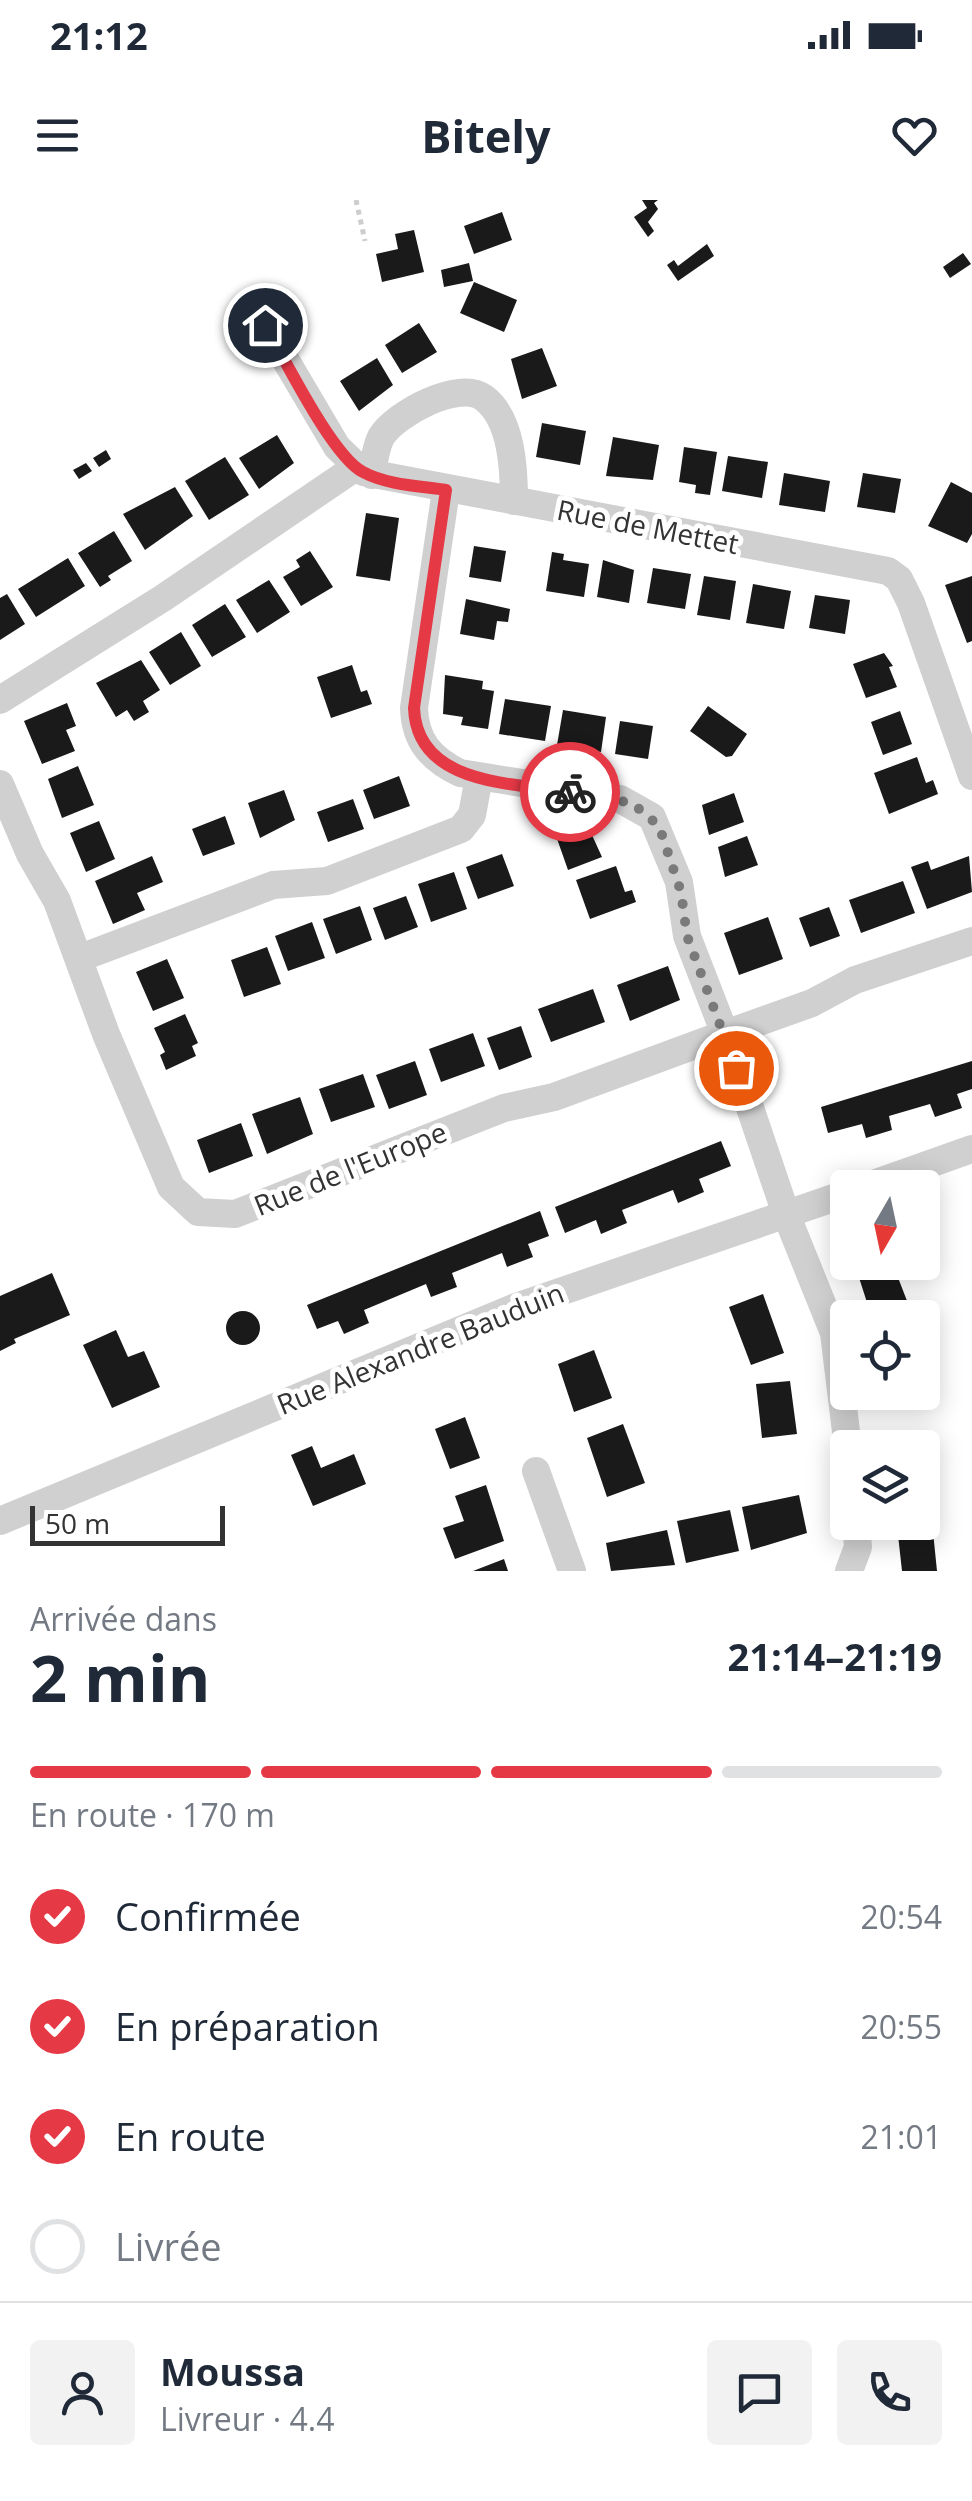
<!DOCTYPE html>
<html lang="fr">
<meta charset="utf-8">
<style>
:root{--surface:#fff;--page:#f2f2f3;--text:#1f2937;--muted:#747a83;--line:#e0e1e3;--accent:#e63946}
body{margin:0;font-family:"Open Sans",sans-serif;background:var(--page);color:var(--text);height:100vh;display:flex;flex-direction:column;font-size:38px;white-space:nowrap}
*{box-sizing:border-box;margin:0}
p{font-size:32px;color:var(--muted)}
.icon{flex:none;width:55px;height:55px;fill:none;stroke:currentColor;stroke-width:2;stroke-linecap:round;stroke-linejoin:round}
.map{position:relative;height:1371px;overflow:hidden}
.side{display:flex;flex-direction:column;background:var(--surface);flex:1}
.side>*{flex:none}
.needle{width:65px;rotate:189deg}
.buttons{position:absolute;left:830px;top:970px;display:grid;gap:20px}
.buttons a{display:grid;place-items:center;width:110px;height:110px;border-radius:10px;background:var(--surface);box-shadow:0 5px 25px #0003;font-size:50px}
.scale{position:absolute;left:30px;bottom:25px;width:195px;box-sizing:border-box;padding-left:10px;border:5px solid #333;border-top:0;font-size:28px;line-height:35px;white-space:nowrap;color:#333;-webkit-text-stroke:8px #fff;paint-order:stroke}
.pin{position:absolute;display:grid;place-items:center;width:85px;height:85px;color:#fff;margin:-42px;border:5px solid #fff;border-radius:50%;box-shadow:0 2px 10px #0007}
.courier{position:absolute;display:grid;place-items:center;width:100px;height:100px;margin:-50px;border:8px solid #e63946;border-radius:50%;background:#fff;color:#222;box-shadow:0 2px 12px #0007}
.overview em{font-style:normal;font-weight:700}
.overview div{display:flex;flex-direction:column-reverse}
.overview{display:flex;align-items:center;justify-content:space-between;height:170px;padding:0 30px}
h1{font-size:65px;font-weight:700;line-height:75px}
.bar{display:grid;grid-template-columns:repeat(4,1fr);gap:15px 10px;align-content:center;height:120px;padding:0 30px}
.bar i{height:12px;border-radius:8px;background:var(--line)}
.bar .selected{background:var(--accent)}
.bar p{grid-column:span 4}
.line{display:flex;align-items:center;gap:25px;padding:0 30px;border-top:2px solid var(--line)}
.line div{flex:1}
.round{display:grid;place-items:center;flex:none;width:105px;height:105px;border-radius:10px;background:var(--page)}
ol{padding:0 30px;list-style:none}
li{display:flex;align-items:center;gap:30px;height:110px}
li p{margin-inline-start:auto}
li .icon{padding:10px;border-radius:50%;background:var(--accent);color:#fff;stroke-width:4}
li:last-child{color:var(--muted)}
li i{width:55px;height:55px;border:5px solid var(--line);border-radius:50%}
.status{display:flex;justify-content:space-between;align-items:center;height:70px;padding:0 50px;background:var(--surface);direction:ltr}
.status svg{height:28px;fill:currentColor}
header{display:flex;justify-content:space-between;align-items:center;height:130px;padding:0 30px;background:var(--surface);font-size:45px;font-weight:700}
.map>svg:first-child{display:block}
</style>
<div class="status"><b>21:12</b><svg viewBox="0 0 49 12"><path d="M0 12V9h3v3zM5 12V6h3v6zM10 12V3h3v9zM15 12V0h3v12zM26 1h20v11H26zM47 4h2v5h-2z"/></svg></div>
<header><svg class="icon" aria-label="menu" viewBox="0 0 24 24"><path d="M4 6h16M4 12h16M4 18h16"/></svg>Bitely<svg class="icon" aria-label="heart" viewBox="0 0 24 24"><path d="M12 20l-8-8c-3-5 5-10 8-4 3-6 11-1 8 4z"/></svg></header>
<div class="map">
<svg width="972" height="1371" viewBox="0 0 972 1371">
<rect width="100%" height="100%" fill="#fff"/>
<path fill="#1a1a1a" d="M642 0H658L654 3 658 9 648 22 654 31 648 37 634 17 647 8Z
M502 12 512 40 474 54 464 26Z
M414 30 424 72 382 82 376 54 398 49 395 34Z
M707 44 714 56 678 81 667 65 674 60 678 66Z
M963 53 971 64 950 78 943 67Z
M469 63 473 81 444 87 441 70Z
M474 82 517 100 504 132 460 113Z
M419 123 437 152 402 173 385 145Z
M542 148 557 186 522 199 511 159Z
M377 158 393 185 359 211 340 181Z
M542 223 586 231 580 265 536 257Z
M277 235 294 263 259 289 239 258Z
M613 237 659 245 653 280 606 276Z
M684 247 717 252 710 295 695 293 696 285 679 282Z
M106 250 111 259 99 267 93 258Z
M728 256 768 262 762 298 722 291Z
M225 257 249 295 209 320 185 281Z
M86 263 92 271 79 279 73 270Z
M784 273 830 281 825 312 779 305Z
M863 273 901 279 895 313 857 307Z
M951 282 972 293V334L967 343 928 326Z
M175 287 193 316 145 350 123 314Z
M366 313 399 318 390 381 356 376Z
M114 331 132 361 108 376 111 380 100 387 78 353Z
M474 346 506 351 501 382 469 377Z
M310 351 333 387 301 406 283 377 300 367 296 360Z
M552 352 564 354 563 360 589 364 584 397 546 391Z
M68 358 85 386 36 417 18 389Z
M603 360 634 370 629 403 597 397Z
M653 368 691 374 685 409 647 403Z
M704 376 736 381 730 420 697 415Z
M972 376V441L967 443 945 385Z
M269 380 290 412 257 433 236 400Z
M753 384 791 391 784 429 746 423Z
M7 394 25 424 0 440V398Z
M815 395 850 400 845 434 809 428Z
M466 399 510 409 508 422 497 421 494 440 460 434Z
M225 404 246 437 212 457 192 425Z
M181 432 201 466 170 485 149 452Z
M884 453 893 466 889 467 897 487 866 498 853 464Z
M141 460 160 490 143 501 149 512 134 521 127 510 116 517 96 483Z
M352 465 361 492 367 490 372 504 331 518 317 477Z
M445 475 483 481 482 489 494 491 488 529 461 525 463 517 443 514Z
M505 499 551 506 545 541 499 534Z
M67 503 76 526 66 530 75 551 42 564 24 521Z
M708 506 747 534 732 556 726 557 690 531Z
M563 510 606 517 601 552 557 545Z
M900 511 912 544 883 555 871 522Z
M620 521 653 526 648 559 615 554Z
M917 557 926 583 933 580 938 594 889 614 874 573Z
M78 566 94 605 62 618 48 579Z
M399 576 410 606 374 619 363 590Z
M284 590 295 620 260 638 248 603Z
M734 593 744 622 709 635 702 605Z
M353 599 364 629 328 642 317 612Z
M225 616 235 644 203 656 192 629Z
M99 621 115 659 86 672 70 633Z
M586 622 602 657 568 670 555 633Z
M747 636 758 665 725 677 718 647Z
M502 654 514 686 478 699 466 667Z
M152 656 163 682 137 693 145 710 113 724 95 681Z
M969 656 972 692 927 709 911 667 928 661 931 670Z
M616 666 625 692 632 690 636 702 590 719 576 680Z
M454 672 467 709 431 722 418 684Z
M903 681 915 713 861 733 849 700Z
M406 696 418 727 385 740 373 708Z
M360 706 372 740 336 754 323 719Z
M829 707 840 736 810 747 799 718Z
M768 717 783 759 739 775 724 733Z
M312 722 325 758 288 771 275 736Z
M267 747 281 784 244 797 231 760Z
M167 759 184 798 153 811 136 772Z
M668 766 680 800 630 821 617 785Z
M593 789 605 822 551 842 538 809Z
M185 814 198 843 192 846 196 856 166 870 160 855 165 852 154 828Z
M521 826 532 857 499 870 487 838Z
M473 833 485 866 441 882 429 849Z
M415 861 427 895 389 909 376 875Z
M972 861V889L957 894 962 908 935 917 930 904 889 916 892 930 866 938 862 924 828 933 821 907Z
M363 874 375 907 331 922 319 889Z
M300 897 313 934 267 954 252 914Z
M241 923 253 956 209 973 197 940Z
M721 941 731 966 699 979 704 992 678 1003 673 990 622 1010 627 1023 601 1034 596 1020 565 1033 555 1007Z
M540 1011 549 1036 528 1044 533 1057 507 1067 502 1053 452 1073 457 1087 431 1097 426 1084 364 1110 369 1123 344 1134 338 1121 317 1129 307 1105Z
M854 1062H892L909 1106 872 1118Z
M52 1073 70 1115 14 1139 16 1143 0 1151V1096Z
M763 1094 784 1153 751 1165 729 1107Z
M226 1128a17 17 0 1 1 34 0a17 17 0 1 1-34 0Z
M116 1130 128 1157 144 1151 160 1187 112 1208 83 1145Z
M594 1150 612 1198 574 1212 558 1164Z
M790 1181 797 1234 762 1238 756 1184Z
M879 1192H916L917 1201 880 1205Z
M465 1217 480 1258 450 1269 435 1229Z
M623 1224 645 1283 607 1297 587 1238Z
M929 1231 934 1281 922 1282V1248H895L894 1235Z
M312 1246 321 1268 354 1254 366 1284 313 1306 291 1255Z
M486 1285 504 1341 455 1359 443 1328 464 1321 455 1296Z
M799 1295 807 1333 751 1350 742 1307Z
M730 1310 739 1351 686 1363 677 1321Z
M932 1322 937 1371H902L897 1326Z
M667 1330 675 1365 611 1371 606 1343Z
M504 1359 508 1371H473Z"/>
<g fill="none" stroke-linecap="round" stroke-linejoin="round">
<path stroke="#cdcdcd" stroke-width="5" stroke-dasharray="5 5" stroke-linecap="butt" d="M356 0 365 41"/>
<path stroke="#d0d0d0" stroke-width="28" d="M265 125 337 247 363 272 888 371 899 379 911 403 972 576
M372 275C374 263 375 249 381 237 395 214 459 179 484 198 512 219 514 269 514 301
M0 500 163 398 356 267
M0 584 30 654 57 701 106 834 171 987 198 1012 235 1014 504 908 554 897 725 834 687 736 679 682 652 617 620 599 460 573C431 559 415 541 414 508L446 290
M80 758 273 685 327 681 461 629 472 615 479 577
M862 988 972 949
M848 1248 834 1133 786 1014 725 834 812 803 855 780 972 741
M536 1271 572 1371
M0 1321 516 1107 848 993
M849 1371 858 1347 856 1322"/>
</g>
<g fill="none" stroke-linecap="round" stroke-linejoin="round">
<path stroke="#7a7a7a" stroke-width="10" stroke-dasharray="0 18" d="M570 592 632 603 659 626 681 692 687 736 736 868"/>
<path stroke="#e63946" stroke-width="12" d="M265 125C285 159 332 256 363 272 387 285 420 286 446 290L414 508C417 585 512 583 570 592"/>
</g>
<g text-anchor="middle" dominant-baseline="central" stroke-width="10" stroke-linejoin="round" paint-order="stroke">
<g font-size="28" fill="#333" stroke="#fff">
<text transform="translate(648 326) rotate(11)">Rue de Mettet</text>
<text transform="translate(350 968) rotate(-22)">Rue de l'Europe</text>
<text transform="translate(420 1148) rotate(-22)">Rue Alexandre Bauduin</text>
</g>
</g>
</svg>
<div class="buttons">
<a><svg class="needle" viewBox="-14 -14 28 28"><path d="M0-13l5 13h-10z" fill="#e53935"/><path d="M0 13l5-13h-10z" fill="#747a83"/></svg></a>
<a><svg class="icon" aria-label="locate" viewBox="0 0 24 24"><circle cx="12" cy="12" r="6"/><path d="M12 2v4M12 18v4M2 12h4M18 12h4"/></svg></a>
<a><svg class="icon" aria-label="layers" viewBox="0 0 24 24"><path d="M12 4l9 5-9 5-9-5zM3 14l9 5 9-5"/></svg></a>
</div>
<div class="scale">50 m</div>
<div class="pin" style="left:736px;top:868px;background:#ea580c"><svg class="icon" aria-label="bag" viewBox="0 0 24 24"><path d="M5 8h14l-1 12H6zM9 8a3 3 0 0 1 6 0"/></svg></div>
<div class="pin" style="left:265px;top:125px;background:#1f2937"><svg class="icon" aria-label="home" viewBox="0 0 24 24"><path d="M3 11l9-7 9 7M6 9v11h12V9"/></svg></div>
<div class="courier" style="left:570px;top:592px"><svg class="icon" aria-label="bike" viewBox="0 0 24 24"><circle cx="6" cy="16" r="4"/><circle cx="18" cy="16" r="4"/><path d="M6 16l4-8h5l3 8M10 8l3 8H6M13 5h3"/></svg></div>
</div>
<section class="side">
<div class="overview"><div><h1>2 min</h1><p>Arrivée dans</p></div><em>21:14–21:19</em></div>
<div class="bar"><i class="selected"></i><i class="selected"></i><i class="selected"></i><i></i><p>En route · 170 m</p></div>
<ol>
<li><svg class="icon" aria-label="check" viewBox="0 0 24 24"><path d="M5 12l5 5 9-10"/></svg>Confirmée<p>20:54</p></li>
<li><svg class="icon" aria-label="check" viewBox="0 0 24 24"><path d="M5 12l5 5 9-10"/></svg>En préparation<p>20:55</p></li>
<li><svg class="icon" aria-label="check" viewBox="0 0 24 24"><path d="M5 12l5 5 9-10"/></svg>En route<p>21:01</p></li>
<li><i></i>Livrée</li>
</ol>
<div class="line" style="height:180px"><a class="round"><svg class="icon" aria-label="person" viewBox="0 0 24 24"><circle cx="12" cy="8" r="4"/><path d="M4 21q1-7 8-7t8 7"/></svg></a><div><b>Moussa</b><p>Livreur · 4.4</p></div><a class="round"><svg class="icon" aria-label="chat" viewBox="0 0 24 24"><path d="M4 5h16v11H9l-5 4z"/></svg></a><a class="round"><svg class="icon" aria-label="phone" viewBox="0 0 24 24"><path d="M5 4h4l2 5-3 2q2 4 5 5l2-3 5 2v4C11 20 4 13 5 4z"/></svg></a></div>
</section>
